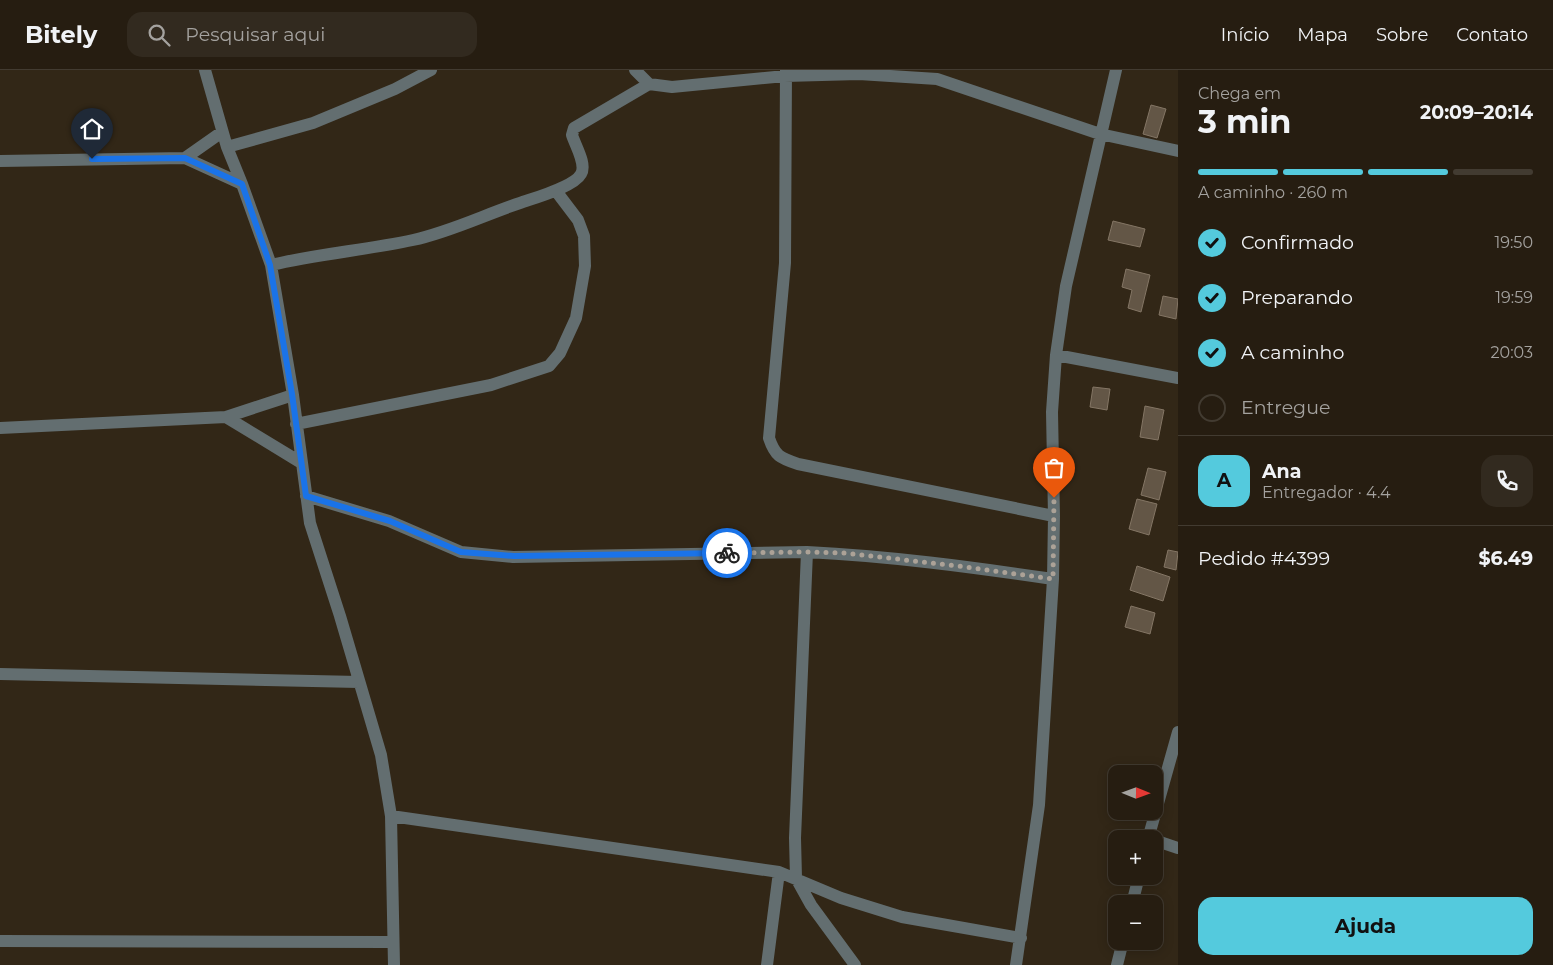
<!DOCTYPE html>
<html lang="pt">
<meta charset="utf-8">
<style>
:root{--surface:#261d11;--page:#322a1f;--text:#f1f3f6;--muted:#a4a29f;--line:#423b31;--accent:#54cadd}
body{margin:0;font-family:Montserrat,sans-serif;background:var(--page);color:var(--text);height:100vh;display:flex;flex-direction:column;font-size:19px;white-space:nowrap}
*{box-sizing:border-box;margin:0}
p{font-size:16px;color:var(--muted)}
.icon{flex:none;width:28px;height:28px;fill:none;stroke:currentColor;stroke-width:2;stroke-linecap:round;stroke-linejoin:round}
.map{position:relative;flex:1;overflow:hidden}
.details{display:flex;flex-direction:column;background:var(--surface);width:375px}
.details>*{flex:none}
.needle{width:32px;rotate:91deg}
.tools{position:absolute;left:1108px;top:695px;display:grid;gap:10px}
.tools a{display:grid;place-items:center;width:55px;height:55px;border-radius:10px;background:var(--surface);box-shadow:0 2px 12px #0003,0 0 0 1px var(--line);font-size:25px}
.pin{position:absolute;display:grid;place-items:center;width:42px;height:42px;color:#fff;margin:-51px -21px;border-radius:50% 50% 50% 0;rotate:-45deg;box-shadow:0 0 5px #0007}
.pin .icon{rotate:45deg}
.courier{position:absolute;display:grid;place-items:center;width:50px;height:50px;margin:-25px;border:4px solid #1a73e8;border-radius:50%;background:#fff;color:#222;box-shadow:0 1px 6px #0007}
.head em{font-style:normal;font-weight:700}
.head div{display:flex;flex-direction:column-reverse}
.head{display:flex;align-items:center;justify-content:space-between;height:85px;padding:0 20px}
h1{font-size:32px;font-weight:700;line-height:38px}
.bar{display:grid;grid-template-columns:repeat(4,1fr);gap:8px 5px;align-content:center;height:60px;padding:0 20px}
.bar i{height:6px;border-radius:4px;background:var(--line)}
.bar .current{background:var(--accent)}
.bar p{grid-column:span 4}
.line{display:flex;align-items:center;gap:12px;padding:0 20px;border-top:1px solid var(--line)}
.line div{flex:1}
.round{display:grid;place-items:center;flex:none;width:52px;height:52px;border-radius:15px;background:var(--page)}
ol{padding:0 20px;list-style:none}
li{display:flex;align-items:center;gap:15px;height:55px}
li p{margin-inline-start:auto}
li .icon{padding:5px;border-radius:50%;background:var(--accent);color:#111;stroke-width:4}
li:last-child{color:var(--muted)}
li i{width:28px;height:28px;border:2px solid var(--line);border-radius:50%}
.primary-button{display:flex;gap:10px;margin-top:auto;padding:10px 20px}
.primary-button a{flex:1;height:58px;border-radius:15px;background:var(--accent);color:#111;font-size:20px;font-weight:700;line-height:58px;text-align:center}
header{display:flex;align-items:center;gap:30px;box-sizing:border-box;height:70px;padding:0 25px;background:var(--surface);border-bottom:1px solid var(--line)}
header strong{font-size:24px}
nav{display:flex;gap:28px;margin-inline-start:auto;font-size:18px}
.search{width:350px;height:45px;background:var(--page);display:flex;align-items:center;gap:12px;box-sizing:border-box;padding:0 18px;border-radius:15px;color:var(--muted);font-size:19px}
main{display:flex;flex:1;min-height:0}
.map>svg:first-child{display:block}
</style>
<header>
<strong>Bitely</strong>
<div class="search"><svg class="icon" aria-label="search" viewBox="0 0 24 24"><circle cx="10" cy="10" r="6"/><path d="M15 15l6 6"/></svg>Pesquisar aqui</div>
<nav><a>Início</a><a>Mapa</a><a>Sobre</a><a>Contato</a></nav>
</header>
<main>
<div class="map">
<svg width="1178" height="895" viewBox="0 0 1178 895">
<rect width="100%" height="100%" fill="#322717"/>
<path fill="#635646" stroke="#847665" d="M1151 35 1166 39 1157 68 1143 64Z
M1113 151 1145 159 1140 177 1108 170Z
M1126 199 1150 205 1141 242 1128 238 1132 220 1122 217Z
M1163 226 1178 229 1176 249 1159 245Z
M1093 317 1110 319 1107 340 1090 337Z
M1145 336 1164 340 1158 370 1140 367Z
M1148 398 1166 402 1159 430 1141 425Z
M1137 429 1157 434 1149 465 1129 459Z
M1168 480 1178 482 1176 500 1164 497Z
M1137 496 1170 507 1163 531 1130 520Z
M1131 536 1155 543 1150 564 1125 557Z"/>
<g fill="none" stroke-linecap="round" stroke-linejoin="round">
<path stroke="#636e70" stroke-width="12" d="M205 0 227 77 242 114 271 195 293 325 310 453 340 546 381 685 391 746 394 895
M635 0 649 14
M786 0 785 193 769 368C775 386 780 388 798 394L1054 446
M227 77 313 53 395 19 431 0
M185 88 222 62
M0 91 185 88 242 114
M271 195C317 184 366 180 413 170 450 162 484 145 520 133 534 128 574 117 581 104 587 94 575 75 572 65L574 58 649 14 672 17 785 6 859 4 937 9 1100 64 1178 81
M1056 285 1178 308
M226 347 300 392
M296 354 491 315 549 296 560 283 576 248 585 196 584 166 578 150 556 121
M0 358 226 347 293 325
M306 426 389 451 461 482 513 487 807 482C889 486 971 497 1053 509
M807 482 795 768 796 808 811 835 855 895
M0 604 359 612
M391 746 779 802 841 828 902 847 1021 868
M1148 769 1178 662
M1154 770 1178 778
M1132 834 1139 806
M0 871 393 872
M767 895 779 802
M1016 895 1039 735 1053 509 1054 446 1052 342 1056 285 1066 216 1116 0
M1117 895 1123 871"/>
</g>
<g fill="none" stroke-linecap="round" stroke-linejoin="round">
<path stroke="#aca297" stroke-width="5" stroke-dasharray="0 9" d="M727 483 807 482 844 483 958 496 1053 509 1054 428"/>
<path stroke="#1a73e8" stroke-width="6" d="M92 89 185 88 242 114 270 195 292 324 306 426 390 451 461 482 514 486 727 483"/>
</g>
</svg>
<div class="tools">
<a><svg class="needle" viewBox="-14 -14 28 28"><path d="M0-13l5 13h-10z" fill="#e53935"/><path d="M0 13l5-13h-10z" fill="#a4a29f"/></svg></a>
<a>+</a>
<a>−</a>
</div>
<div class="pin" style="left:1054px;top:428px;background:#ea580c"><svg class="icon" aria-label="bag" viewBox="0 0 24 24"><path d="M5 8h14l-1 12H6zM9 8a3 3 0 0 1 6 0"/></svg></div>
<div class="pin" style="left:92px;top:89px;background:#1f2937"><svg class="icon" aria-label="home" viewBox="0 0 24 24"><path d="M3 11l9-7 9 7M6 9v11h12V9"/></svg></div>
<div class="courier" style="left:727px;top:483px"><svg class="icon" aria-label="bike" viewBox="0 0 24 24"><circle cx="6" cy="16" r="4"/><circle cx="18" cy="16" r="4"/><path d="M6 16l4-8h5l3 8M10 8l3 8H6M13 5h3"/></svg></div>
</div>
<section class="details">
<div class="head"><div><h1>3 min</h1><p>Chega em</p></div><em>20:09–20:14</em></div>
<div class="bar"><i class="current"></i><i class="current"></i><i class="current"></i><i></i><p>A caminho · 260 m</p></div>
<ol>
<li><svg class="icon" aria-label="check" viewBox="0 0 24 24"><path d="M5 12l5 5 9-10"/></svg>Confirmado<p>19:50</p></li>
<li><svg class="icon" aria-label="check" viewBox="0 0 24 24"><path d="M5 12l5 5 9-10"/></svg>Preparando<p>19:59</p></li>
<li><svg class="icon" aria-label="check" viewBox="0 0 24 24"><path d="M5 12l5 5 9-10"/></svg>A caminho<p>20:03</p></li>
<li><i></i>Entregue</li>
</ol>
<div class="line" style="height:90px"><b class="round" style="background:var(--accent);color:#111">A</b><div><b>Ana</b><p>Entregador · 4.4</p></div><a class="round"><svg class="icon" aria-label="phone" viewBox="0 0 24 24"><path d="M5 4h4l2 5-3 2q2 4 5 5l2-3 5 2v4C11 20 4 13 5 4z"/></svg></a></div>
<div class="line" style="height:65px"><div>Pedido #4399</div><b>$6.49</b></div>
<div class="primary-button"><a>Ajuda</a></div>
</section>
</main>
